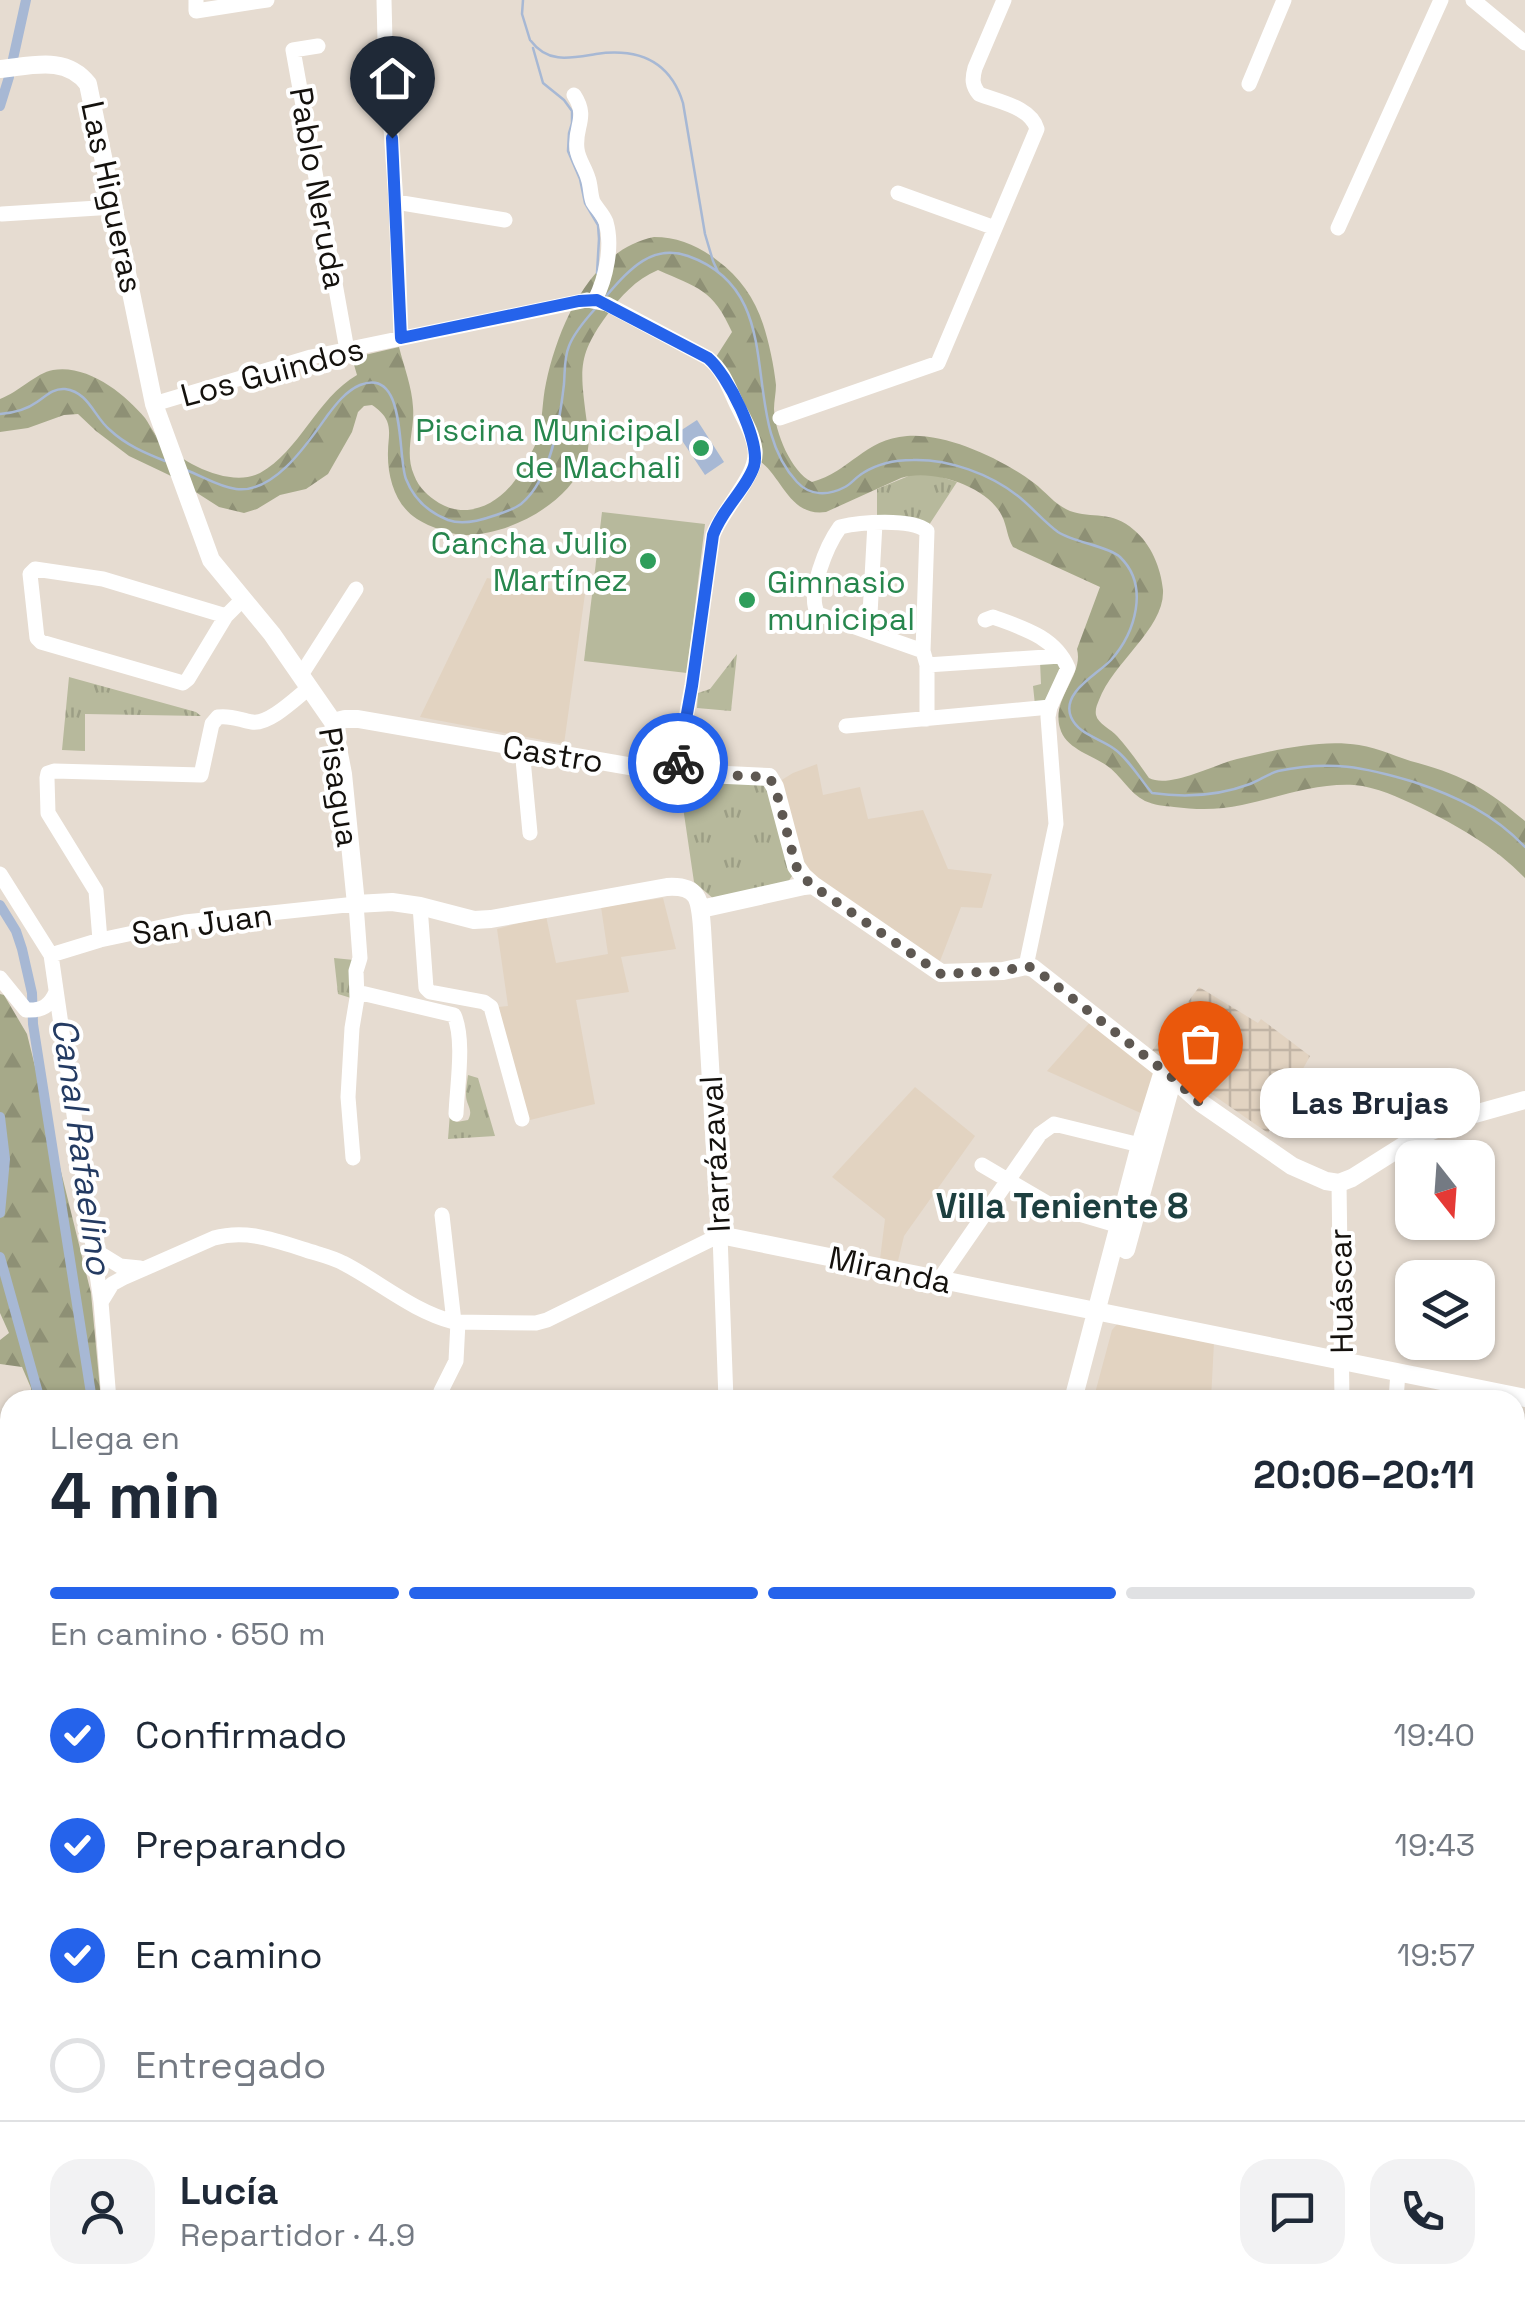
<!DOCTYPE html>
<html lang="es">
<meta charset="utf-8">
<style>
:root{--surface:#fff;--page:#f2f2f3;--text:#1f2937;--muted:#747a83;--line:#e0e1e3;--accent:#2563eb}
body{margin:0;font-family:"Space Grotesk",sans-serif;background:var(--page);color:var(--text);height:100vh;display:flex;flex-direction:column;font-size:38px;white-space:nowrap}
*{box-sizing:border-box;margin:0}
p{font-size:32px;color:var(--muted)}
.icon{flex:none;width:55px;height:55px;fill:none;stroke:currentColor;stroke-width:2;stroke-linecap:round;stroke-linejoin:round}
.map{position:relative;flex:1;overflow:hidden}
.details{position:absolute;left:0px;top:1390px;width:1525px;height:932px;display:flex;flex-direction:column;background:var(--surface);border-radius:30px 30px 0 0;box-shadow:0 2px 8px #0004}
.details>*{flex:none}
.needle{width:65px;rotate:163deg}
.fabs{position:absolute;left:1395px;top:1140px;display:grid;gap:20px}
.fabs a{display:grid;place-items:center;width:100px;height:100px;border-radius:20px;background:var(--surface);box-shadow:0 2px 8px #0004;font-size:50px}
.pin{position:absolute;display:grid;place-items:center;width:85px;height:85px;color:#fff;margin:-102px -42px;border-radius:50% 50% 50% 0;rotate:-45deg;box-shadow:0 0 10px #0007}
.pin .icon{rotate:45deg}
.courier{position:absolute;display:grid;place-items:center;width:100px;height:100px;margin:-50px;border:8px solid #2563eb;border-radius:50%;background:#fff;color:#222;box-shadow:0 2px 12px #0007}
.bubble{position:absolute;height:70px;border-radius:30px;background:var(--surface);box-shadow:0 2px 8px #0004;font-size:32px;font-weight:700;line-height:70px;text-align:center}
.headline em{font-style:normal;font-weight:700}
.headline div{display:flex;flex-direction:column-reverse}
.headline{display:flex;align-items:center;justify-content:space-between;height:170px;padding:0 50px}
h1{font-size:65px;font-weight:700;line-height:75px}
.bar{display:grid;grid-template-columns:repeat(4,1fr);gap:15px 10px;align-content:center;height:120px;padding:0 50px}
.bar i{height:12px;border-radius:8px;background:var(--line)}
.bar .active{background:var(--accent)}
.bar p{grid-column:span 4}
.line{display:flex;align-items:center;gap:25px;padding:0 50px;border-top:2px solid var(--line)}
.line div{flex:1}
.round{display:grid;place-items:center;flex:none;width:105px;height:105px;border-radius:30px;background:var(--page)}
ol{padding:0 50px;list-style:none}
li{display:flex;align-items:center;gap:30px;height:110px}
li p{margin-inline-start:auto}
li .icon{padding:10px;border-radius:50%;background:var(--accent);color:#fff;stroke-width:4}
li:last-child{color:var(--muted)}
li i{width:55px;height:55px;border:5px solid var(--line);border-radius:50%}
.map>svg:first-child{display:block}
</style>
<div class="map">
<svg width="1525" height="2322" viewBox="0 0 1525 2322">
<defs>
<pattern id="industrial-grid" width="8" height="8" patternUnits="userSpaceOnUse" patternTransform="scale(2.5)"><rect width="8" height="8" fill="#e2d3c1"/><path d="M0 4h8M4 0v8" fill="none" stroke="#c1b4a5"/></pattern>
<pattern id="grass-tufts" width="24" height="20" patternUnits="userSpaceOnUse" patternTransform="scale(2.5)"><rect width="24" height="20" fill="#b7b99c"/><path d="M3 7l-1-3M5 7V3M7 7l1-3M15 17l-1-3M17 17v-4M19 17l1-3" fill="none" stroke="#9c9e85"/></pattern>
<pattern id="forest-firs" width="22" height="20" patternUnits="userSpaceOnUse" patternTransform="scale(2.5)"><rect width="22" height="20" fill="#a6a989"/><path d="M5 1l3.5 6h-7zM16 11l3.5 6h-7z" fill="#8e9075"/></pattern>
</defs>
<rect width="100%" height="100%" fill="#e6dcd1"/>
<path fill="#e2d3c1" d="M487 578 585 594 564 744 420 717Z
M817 764 823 795 860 787 868 819 923 810 948 869 992 874 982 908 961 907 940 961 801 867 780 781 793 773Z
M663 898 676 949 621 957 629 992 576 1000 595 1104 526 1121 498 1007 508 1006 497 929 546 916 556 963 608 954 601 907Z
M1093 1019 1157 1069 1145 1115 1047 1071Z
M915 1087 975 1136 904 1236 898 1261 880 1259 885 1219 832 1177Z
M1119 1322 1214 1342 1211 1400H1112L1094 1397 1112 1330Z"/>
<path fill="url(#industrial-grid)" d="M1199 987 1258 1023 1261 1019 1310 1056 1268 1133 1151 1052Z"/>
<path fill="url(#grass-tufts)" d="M911 475H935L957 482 929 525 877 518V489Z
M737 654 731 711 697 708 698 693 710 689Z
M1055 660 1062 667 1048 701 1035 705 1033 686 1041 684 1040 661Z
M69 677 196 712 201 716 85 714V751L62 750Z
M679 780 766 781 794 873 788 882 715 900 694 882Z
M334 958 354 960 351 998 338 994Z
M468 1075 478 1078 495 1136 448 1139 450 1113 452 1119 457 1122 468 1120C474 1109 466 1106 466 1095 466 1089 467 1082 468 1075Z"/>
<path fill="url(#forest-firs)" d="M654 237C678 237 699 246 718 261 739 276 755 299 763 324 769 342 774 366 776 385 776 393 774 401 774 409 775 432 791 472 812 482 850 472 864 439 907 436 947 433 1002 459 1034 483 1046 492 1055 505 1070 511 1092 519 1112 510 1134 530 1151 544 1161 568 1163 590 1165 628 1113 662 1099 700 1097 705 1095 709 1096 715 1098 724 1111 729 1117 736 1129 749 1139 764 1149 778 1170 789 1215 764 1237 759 1276 750 1320 739 1359 745 1380 748 1398 758 1418 763 1465 776 1488 790 1525 821V878C1494 846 1458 826 1419 807 1398 797 1377 787 1354 785 1315 783 1280 797 1242 805 1220 810 1197 810 1174 807 1164 806 1154 805 1145 801 1129 793 1121 775 1106 765 1091 755 1065 748 1060 728 1051 698 1084 676 1077 649L1100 587 1013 547C1007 537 1007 526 1002 516 988 486 931 468 901 478L826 512C790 517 783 479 761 462L716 357 732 332C713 289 698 288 658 270 635 280 621 296 607 315 578 355 580 368 586 416 588 431 591 446 585 461 568 503 512 534 467 535 451 535 430 527 417 519 395 505 387 476 388 451 388 441 391 431 387 421 384 414 378 409 372 405L364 406 358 412 352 432 328 474 306 489 280 495 257 509 244 513 219 507 169 475 129 456 96 431 78 414 64 415 28 428 0 432V399C19 392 36 373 53 370 88 364 125 394 145 418 151 427 155 436 163 443 184 464 231 488 260 473 300 451 316 399 357 375L352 358 399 347C404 367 412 387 413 407 415 430 404 452 414 475 419 488 428 496 439 503 471 522 505 500 521 471 527 460 535 448 538 437 543 419 542 401 546 383 558 327 590 250 654 237Z
M0 994 4 995 27 1034 91 1293 101 1400H31V1388L22 1367 0 1364V1340L9 1333 0 1313Z
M10 1470V1580L0 1582V1479Z"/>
<path fill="#b7b99c" d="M602 512 705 524 687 673 584 661Z"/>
<path fill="#a7b8d4" d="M697 420 724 462 705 475 677 433Z"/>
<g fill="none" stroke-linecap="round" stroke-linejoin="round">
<path stroke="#a7b8d4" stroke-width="2.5" d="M523 0 522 14 530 40
M531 41C548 64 571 58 596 54 638 48 670 61 683 103L705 234 713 261 718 272
M533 48 543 83 564 100 572 111V123L569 133 568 151 580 179 585 203 598 225 599 239 597 273
M607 295C629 270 652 243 688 256 793 293 735 416 797 482 810 496 828 496 845 487 851 484 856 477 863 473 877 464 896 460 913 460 949 459 990 474 1018 496 1032 507 1044 522 1058 532 1073 542 1110 547 1120 557 1150 586 1135 633 1111 660 1097 675 1061 692 1071 717 1078 734 1099 738 1113 748 1128 758 1140 779 1152 793 1186 798 1218 796 1250 784 1260 780 1268 774 1278 771 1331 760 1364 767 1414 782 1456 796 1494 814 1525 847
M0 414C13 413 26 410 37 402 46 396 53 388 65 389 89 392 94 417 110 430 126 445 145 453 165 461
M186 470C202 476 219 487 236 489 274 494 308 443 327 416 336 404 346 391 360 385 407 366 397 456 406 479 414 500 428 512 448 520 462 525 479 521 493 516 502 513 513 510 521 504 551 480 560 420 564 384 565 371 564 358 569 346 574 333 586 319 595 309
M1515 2043 1525 2039"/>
<path stroke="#a7b8d4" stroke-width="10" d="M13 59 26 0
M0 106 9 77
M0 905 16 931 22 949 32 993 33 1024 92 1400
M0 1117 5 1159 0 1213
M0 1257 40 1400
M0 1497 10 1494
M0 1560 10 1558
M0 2178 10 2186
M131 2312 135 2322"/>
<path stroke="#fff" stroke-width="15" d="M196 0V11L267 0
M384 0 385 41 396 202 401 338
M1473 0 1525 43
M318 46 293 50 347 350
M1249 84 1284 0
M574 95C589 118 574 126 577 149 578 159 585 168 588 178 591 186 590 194 593 202 597 209 603 214 606 222 613 246 606 278 595 300
M898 193 995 228
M396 202 505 220
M2 214 114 207
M1338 228 1441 0
M154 404 311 357 587 300 607 304 708 358C723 370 729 388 737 405 744 419 753 434 755 450 758 476 723 508 713 535L692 685 676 773
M780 418 938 363 1037 129C1031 107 999 102 979 94 972 85 972 79 975 68L1004 0
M226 616 103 579 35 569 30 574 37 638 41 642 183 683 188 679 226 616 243 599
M985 620 993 617C1023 628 1055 637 1068 668L1050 707 1048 717 1056 824 1026 966
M869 632 875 523
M923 651 818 614C806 594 827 545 840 527 860 522 911 518 927 531L923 651 927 665V719
M927 665 1061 656
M301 675 356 589
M846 726 1050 707
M522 749 530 833
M0 874 51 955 101 1302 109 1400
M420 906 426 988 430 992 484 1002 491 1007 522 1119
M100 940 96 891 48 813 47 778 48 773 54 771 201 775 212 724 218 717C231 715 240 720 252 722 269 725 296 698 310 687
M51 955 100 940 185 922 356 904 360 958 356 971 357 998 352 1028 348 1097 353 1158
M0 978 26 1010C42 1011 50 1006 56 992
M357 992 454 1015C465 1040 457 1086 456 1114
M982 1165 1052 1206 1120 1226
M1339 1183 1342 1400
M442 1215 454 1322
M94 1250 120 1266 140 1268
M939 1280 1040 1134 1054 1124 1140 1145
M101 1302 112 1284 123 1278 214 1238C246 1229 275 1240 306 1250 318 1254 332 1257 343 1263 380 1282 412 1311 454 1322L536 1323 547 1320 720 1235 726 1400
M440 1400 441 1391 456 1361 458 1322
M1396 1400 1398 1372
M1515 1483 1525 1489
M0 1619 10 1611
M1515 1620 1525 1627
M0 1696 10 1697
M1515 1709 1525 1717
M1515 1754 1525 1740
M1515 1806 1525 1817
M0 1856 10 1879
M1515 2121 1525 2120
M1515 2260H1525
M206 2312 210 2322
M1190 2312V2322
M342 2322 353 2312
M1284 2322 1287 2312"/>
<path stroke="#fff" stroke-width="18" d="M0 69C31 66 66 55 88 84L154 404 211 560 272 634 333 722 343 774 356 904 392 902 420 906 474 920 491 919 667 887C699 885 700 900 702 928L720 1235 1525 1398
M333 722 345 719H358L663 772 769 777 775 787 796 866 803 876 813 885 941 973 1003 971 1026 966 1033 968 1173 1078 1201 1103 1292 1166 1326 1181 1339 1183 1352 1178 1417 1137 1471 1115 1525 1100
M701 909 804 886 813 885
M1126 1250 1173 1078
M1073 1400 1140 1145 1163 1071
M855 2322 856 2312"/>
</g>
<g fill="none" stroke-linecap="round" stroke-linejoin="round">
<path stroke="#5e5852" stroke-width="10" stroke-dasharray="0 18" d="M678 763 676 773 769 777 775 787 796 866 802 876 813 886 941 974 1003 971 1026 966 1034 968 1173 1078 1200 1103"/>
<path stroke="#2563eb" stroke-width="12" d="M392 138 401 338 579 301 597 300 708 358C727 374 761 441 754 466 747 488 722 509 713 535L692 686 678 763"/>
</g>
<g fill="#2e9e5b" stroke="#fff" stroke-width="4">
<circle cx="701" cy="448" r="10"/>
<circle cx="648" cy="561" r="10"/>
<circle cx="747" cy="600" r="10"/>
</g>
<g text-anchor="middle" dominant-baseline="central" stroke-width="8" stroke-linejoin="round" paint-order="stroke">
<g font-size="32" fill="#14110d" stroke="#fff">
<text transform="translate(318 188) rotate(80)">Pablo Neruda</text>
<text transform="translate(112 197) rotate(78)">Las Higueras</text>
<text transform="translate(272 372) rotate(-15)">Los Guindos</text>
<text transform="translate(553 754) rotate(9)">Castro</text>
<text transform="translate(339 787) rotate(81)">Pisagua</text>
<text transform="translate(202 924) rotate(-8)">San Juan</text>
<text transform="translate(715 1154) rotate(-93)">Irarrázaval</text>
<text transform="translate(890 1270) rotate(12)">Miranda</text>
<text transform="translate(1341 1291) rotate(-91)">Huáscar</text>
</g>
<g font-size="32" fill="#27864d" stroke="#fff" text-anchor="end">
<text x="681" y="430">Piscina Municipal<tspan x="681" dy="37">de Machali</tspan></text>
<text x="628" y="543">Cancha Julio<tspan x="628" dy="37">Martínez</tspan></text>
<text x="767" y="582" text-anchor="start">Gimnasio<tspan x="767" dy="37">municipal</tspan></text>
</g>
<g font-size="35" font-style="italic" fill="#243b62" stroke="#fff">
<text transform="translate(82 1146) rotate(82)">Canal Rafaelino</text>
</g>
<g font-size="35" font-weight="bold" fill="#1d3f3f" stroke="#fff">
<text x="1062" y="1206">Villa Teniente 8</text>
</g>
</g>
</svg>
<div class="fabs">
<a><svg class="needle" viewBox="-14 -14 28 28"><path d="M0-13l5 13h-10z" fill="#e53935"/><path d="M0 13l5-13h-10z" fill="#747a83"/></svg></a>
<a><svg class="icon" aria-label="layers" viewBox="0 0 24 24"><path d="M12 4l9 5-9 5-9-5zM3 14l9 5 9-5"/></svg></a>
</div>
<div class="pin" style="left:1200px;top:1103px;background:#ea580c"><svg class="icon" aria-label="bag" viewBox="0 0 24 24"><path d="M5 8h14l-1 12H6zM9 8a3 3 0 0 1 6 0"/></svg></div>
<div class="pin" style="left:392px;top:138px;background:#1f2937"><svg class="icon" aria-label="home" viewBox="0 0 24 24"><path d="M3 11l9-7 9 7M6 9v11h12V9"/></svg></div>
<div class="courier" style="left:678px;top:763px"><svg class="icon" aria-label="bike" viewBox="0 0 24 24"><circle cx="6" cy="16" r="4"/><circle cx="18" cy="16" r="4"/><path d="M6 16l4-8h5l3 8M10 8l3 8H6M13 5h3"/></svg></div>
<div class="bubble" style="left:1260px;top:1068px;width:220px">Las Brujas</div>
<section class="details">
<div class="headline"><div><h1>4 min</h1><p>Llega en</p></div><em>20:06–20:11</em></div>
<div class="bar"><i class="active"></i><i class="active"></i><i class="active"></i><i></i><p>En camino · 650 m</p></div>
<ol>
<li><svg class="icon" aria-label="check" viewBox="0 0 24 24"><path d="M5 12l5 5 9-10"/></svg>Confirmado<p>19:40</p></li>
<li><svg class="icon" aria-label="check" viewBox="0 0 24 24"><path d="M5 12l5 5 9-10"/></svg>Preparando<p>19:43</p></li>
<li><svg class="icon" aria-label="check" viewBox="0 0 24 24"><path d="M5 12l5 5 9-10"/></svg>En camino<p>19:57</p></li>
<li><i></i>Entregado</li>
</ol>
<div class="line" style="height:180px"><a class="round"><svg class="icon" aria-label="person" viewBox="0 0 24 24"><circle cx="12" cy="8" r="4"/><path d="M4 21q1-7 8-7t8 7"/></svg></a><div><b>Lucía</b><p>Repartidor · 4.9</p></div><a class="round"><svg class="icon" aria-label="chat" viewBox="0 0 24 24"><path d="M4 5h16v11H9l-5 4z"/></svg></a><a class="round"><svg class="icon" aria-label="phone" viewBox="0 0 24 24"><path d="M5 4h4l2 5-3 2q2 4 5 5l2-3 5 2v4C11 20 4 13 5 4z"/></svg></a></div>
</section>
</div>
